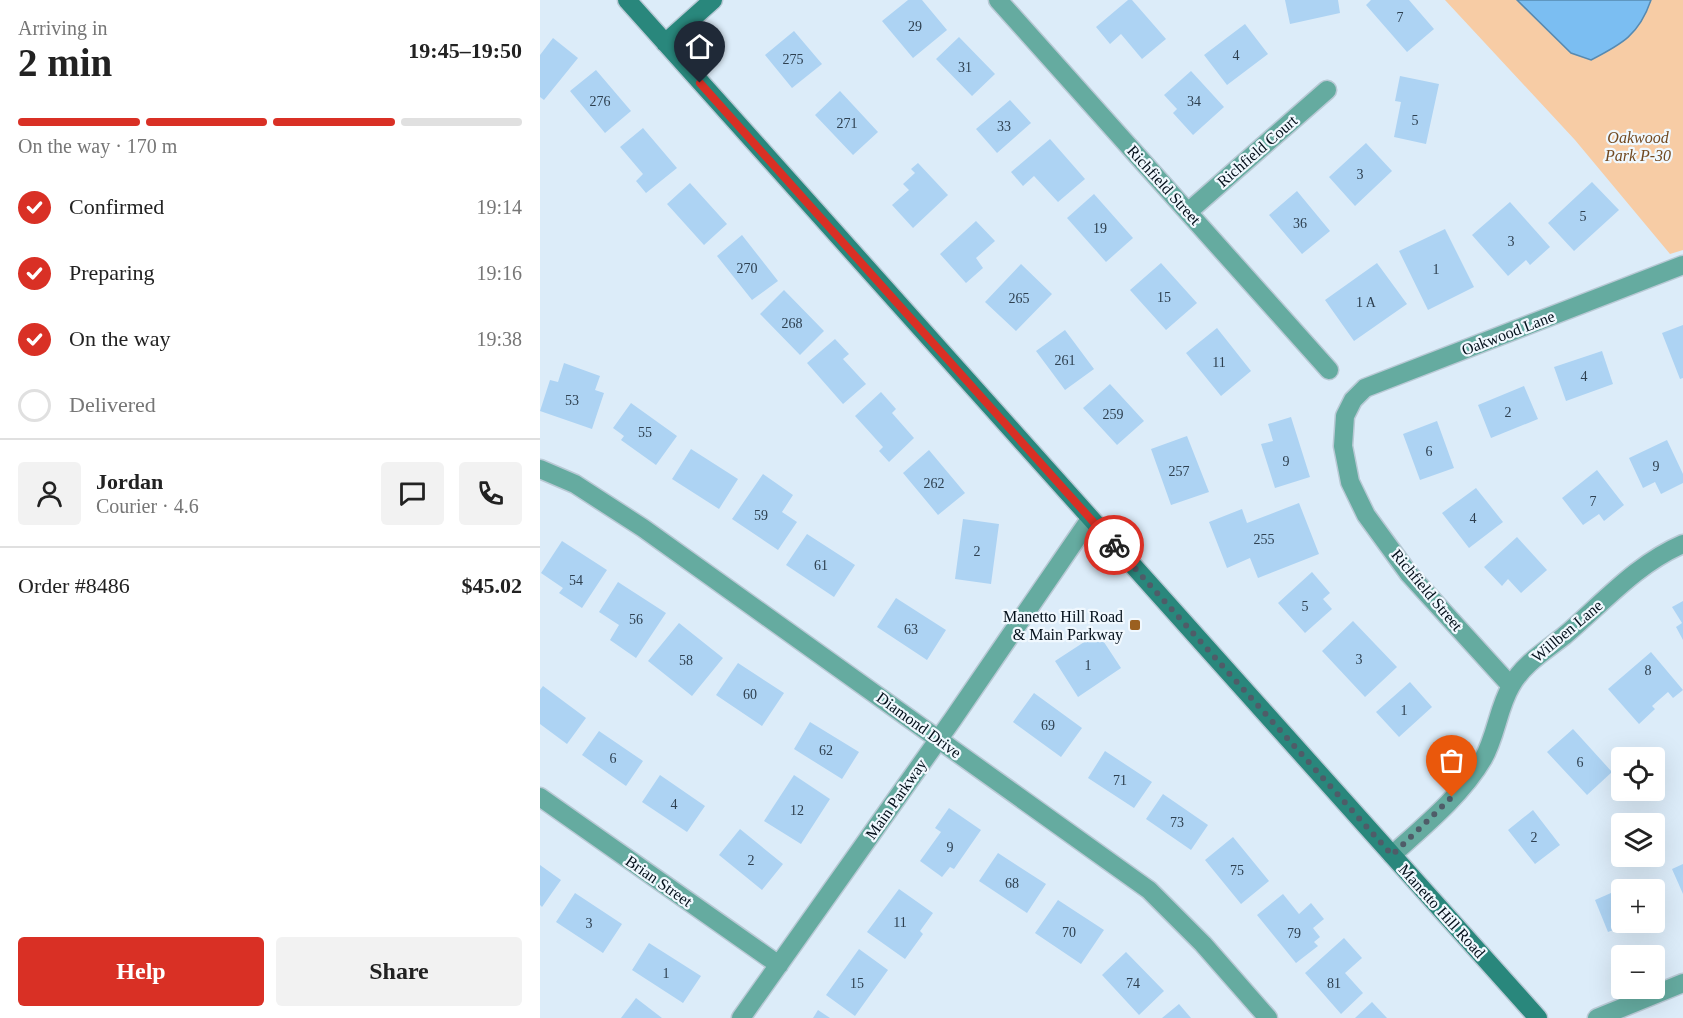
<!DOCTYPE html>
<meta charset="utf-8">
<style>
:root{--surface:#fff;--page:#f2f2f2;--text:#222;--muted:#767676;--line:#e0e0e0;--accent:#d93025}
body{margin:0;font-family:"Times New Roman",serif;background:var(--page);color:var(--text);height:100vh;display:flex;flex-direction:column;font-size:22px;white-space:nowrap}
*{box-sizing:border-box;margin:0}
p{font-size:20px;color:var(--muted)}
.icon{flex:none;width:33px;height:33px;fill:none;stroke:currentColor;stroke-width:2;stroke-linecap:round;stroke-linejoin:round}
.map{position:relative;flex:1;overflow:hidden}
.sheet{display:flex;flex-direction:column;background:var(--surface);width:540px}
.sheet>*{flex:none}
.controls{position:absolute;left:1071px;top:747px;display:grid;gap:12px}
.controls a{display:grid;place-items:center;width:54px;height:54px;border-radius:6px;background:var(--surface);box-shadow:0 6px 24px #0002;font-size:30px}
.pin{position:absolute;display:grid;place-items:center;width:51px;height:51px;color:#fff;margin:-62px -26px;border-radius:50% 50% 50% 0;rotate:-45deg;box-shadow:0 0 6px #0007}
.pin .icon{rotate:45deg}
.courier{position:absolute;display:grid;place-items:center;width:60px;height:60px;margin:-30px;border:4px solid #d93025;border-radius:50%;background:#fff;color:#222;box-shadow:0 2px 8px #0007}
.summary em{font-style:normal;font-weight:700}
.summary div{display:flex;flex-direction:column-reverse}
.summary{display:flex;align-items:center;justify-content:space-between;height:102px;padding:0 18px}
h1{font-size:39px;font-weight:700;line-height:45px}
.bar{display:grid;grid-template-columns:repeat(4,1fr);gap:9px 6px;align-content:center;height:72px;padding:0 18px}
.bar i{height:8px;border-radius:4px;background:var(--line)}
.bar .active{background:var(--accent)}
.bar p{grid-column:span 4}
.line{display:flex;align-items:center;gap:15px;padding:0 18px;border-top:2px solid var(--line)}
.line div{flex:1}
.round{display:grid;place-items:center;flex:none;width:63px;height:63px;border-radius:6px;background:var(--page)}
ol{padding:0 18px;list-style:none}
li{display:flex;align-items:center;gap:18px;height:66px}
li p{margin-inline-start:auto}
li .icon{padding:6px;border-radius:50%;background:var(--accent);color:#fff;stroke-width:4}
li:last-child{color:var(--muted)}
li i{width:33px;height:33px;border:3px solid var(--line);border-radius:50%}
.button{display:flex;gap:12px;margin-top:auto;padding:12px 18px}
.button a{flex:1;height:69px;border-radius:6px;background:var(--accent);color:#fff;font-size:24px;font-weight:700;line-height:69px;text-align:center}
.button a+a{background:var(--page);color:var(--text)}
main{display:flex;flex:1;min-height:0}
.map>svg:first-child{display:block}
</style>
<main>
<section class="sheet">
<div class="summary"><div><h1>2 min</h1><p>Arriving in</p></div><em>19:45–19:50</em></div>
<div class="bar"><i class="active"></i><i class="active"></i><i class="active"></i><i></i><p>On the way · 170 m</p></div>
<ol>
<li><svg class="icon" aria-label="check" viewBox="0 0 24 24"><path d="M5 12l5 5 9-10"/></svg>Confirmed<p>19:14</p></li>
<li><svg class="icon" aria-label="check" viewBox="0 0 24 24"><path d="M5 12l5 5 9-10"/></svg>Preparing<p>19:16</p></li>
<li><svg class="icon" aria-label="check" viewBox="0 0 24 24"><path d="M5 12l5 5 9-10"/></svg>On the way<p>19:38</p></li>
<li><i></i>Delivered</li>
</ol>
<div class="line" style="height:108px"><a class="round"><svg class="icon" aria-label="person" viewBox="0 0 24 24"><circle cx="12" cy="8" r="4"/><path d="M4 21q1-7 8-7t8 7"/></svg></a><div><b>Jordan</b><p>Courier · 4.6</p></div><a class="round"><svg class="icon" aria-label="chat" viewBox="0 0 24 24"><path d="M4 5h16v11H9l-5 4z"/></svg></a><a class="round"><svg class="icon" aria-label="phone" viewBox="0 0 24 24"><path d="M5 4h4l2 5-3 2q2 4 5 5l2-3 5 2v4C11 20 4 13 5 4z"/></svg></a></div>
<div class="line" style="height:78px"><div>Order #8486</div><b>$45.02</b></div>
<div class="button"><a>Help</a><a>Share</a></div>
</section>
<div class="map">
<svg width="1143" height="1018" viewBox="0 0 1143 1018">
<rect width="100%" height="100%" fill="#dcecf9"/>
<path fill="#f7cca5" d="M905 0H1143V250L1130 254 1035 140Z"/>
<path fill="#7bbef2" stroke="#578ab1" stroke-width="1.5" d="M977 0H1111C1099 35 1082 44 1051 60L1031 53Z"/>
<path fill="#add3f3" d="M368 0H382L407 30 373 58 342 21Z
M588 0H592L626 39 602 59 581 34 570 44 556 27Z
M745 0H798L800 13 750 24Z
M831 0H869L894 29 867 52 826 5Z
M705 24 728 54 687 85 664 55Z
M254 31 282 64 252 88 225 55Z
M419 37 455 74 432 96 396 59Z
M13 38 38 58 4 100 0 97V55Z
M56 70 91 111 65 133 30 91Z
M651 71 684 107 653 135 633 113 637 109 624 95Z
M860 76 899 84 886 144 854 137 861 102 855 101Z
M300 91 338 132 313 155 275 115Z
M470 100 491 123 457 153 436 129Z
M103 128 137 168 106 193 96 181 103 174 80 147Z
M510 139 545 179 518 202 494 176 483 186 471 172Z
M826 143 852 171 815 206 789 177Z
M378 163 408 195 373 228 352 205 369 190 363 184 375 173 371 169Z
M1052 182 1079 210 1034 251 1008 223Z
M150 183 187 224 164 245 127 204Z
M757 191 790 231 762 254 729 215Z
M554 194 593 238 566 262 527 218Z
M970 202 1010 247 990 265 986 260 968 276 932 235Z
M436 221 455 241 436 258 443 268 426 283 400 254Z
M905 229 934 287 888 310 859 251Z
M202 235 238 281 212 300 177 256Z
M621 263 657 303 626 330 590 290Z
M837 263 867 304 814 341 785 300Z
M481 264 512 294 476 331 445 302Z
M244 290 284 331 260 355 220 314Z
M1143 325V378L1140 379 1122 333Z
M677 328 711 371 681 396 646 353Z
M525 330 554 369 525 390 496 351Z
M295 339 309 354 303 359 326 384 303 404 267 363Z
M1062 351 1073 384 1026 401 1014 367Z
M24 363 60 376 55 390 64 393 52 429 0 411 10 380 18 382Z
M570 384 604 421 577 445 543 408Z
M984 386 998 419 951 438 938 405Z
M341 392 356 409 352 413 374 438 349 462 339 451 343 447 315 416Z
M91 403 137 436 116 465 81 440 84 436 73 428Z
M751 417 770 477 735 488 721 444 733 441 728 424Z
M897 421 914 468 880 480 863 434Z
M647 436 669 492 631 505 611 449Z
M1127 440 1143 474V483L1121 494 1115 482 1103 488 1089 458Z
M151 449 198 479 179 509 132 479Z
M389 450 425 493 398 515 363 473Z
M1057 470 1084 505 1064 521 1059 514 1043 525 1022 498Z
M223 474 253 495 242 512 257 522 238 550 192 519Z
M936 488 963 522 929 548 902 513Z
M759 503 779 554 718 578 710 558 687 568 669 522 702 509 707 523Z
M423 519 459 524 451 584 415 579Z
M267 534 315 565 294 597 246 565Z
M977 537 1007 570 981 593 968 579 962 586 944 567Z
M22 541 67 570 42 608 19 593 23 588 1 573Z
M772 572 790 593 783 599 792 609 765 633 738 603Z
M78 582 126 613 96 658 70 640 79 625 59 612Z
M356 598 406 630 387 660 337 627Z
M1143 601V640L1136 627 1142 623 1132 607Z
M813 621 857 667 825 697 782 651Z
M139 623 183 658 152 696 108 661Z
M558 633 581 668 538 697 515 661Z
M1111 652 1143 690 1133 698 1128 692 1112 706 1115 709 1099 724 1068 689Z
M198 663 244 693 222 726 176 695Z
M870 682 892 707 859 737 836 712Z
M3 686 46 718 27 744 0 724V690Z
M494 693 542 728 521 757 473 722Z
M270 722 319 752 302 779 254 749Z
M1033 729 1072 772 1047 795 1007 752Z
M59 731 103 761 86 786 42 755Z
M565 751 612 782 594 808 548 778Z
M120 775 165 806 147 832 102 802Z
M254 775 290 799 261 844 224 821Z
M623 794 668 825 651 850 606 819Z
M409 808 441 830 414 869 410 867 402 877 380 861 401 832 395 828Z
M993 810 1020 845 995 864 968 830Z
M200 829 243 864 222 890 179 855Z
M693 837 729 881 701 904 665 860Z
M458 853 506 884 487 913 439 881Z
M1143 864V894L1132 869Z
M0 865 21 880 2 907 0 905Z
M1096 882 1099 890H1082V922L1114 923 1089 933 1086 925 1068 932 1055 900Z
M359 889 393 913 380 931 383 934 365 959 327 932Z
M35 893 82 924 63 953 16 922Z
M743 894 759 914 771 903 784 919 773 928 780 937 774 942 778 946 756 963 717 915Z
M518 900 564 930 541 964 495 933Z
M804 938 822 958 805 973 823 993 801 1014 765 973Z
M109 943 161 976 143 1003 92 970Z
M319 949 348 970 315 1016 286 995Z
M586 952 624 991 599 1015 562 975Z
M96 998 122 1018H81Z
M832 1002 847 1018H815Z
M639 1004 651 1018H622Z
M278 1010 290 1018H273Z"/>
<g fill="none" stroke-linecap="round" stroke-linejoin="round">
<defs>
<path id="minor" d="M458 0 789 370
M648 212 787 90
M0 469 35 484 103 528 609 890 663 944 728 1018
M971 686 869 574 826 515 810 482 803 446 805 416 813 400 825 388 1143 265
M0 797 239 965
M852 855C883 827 922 795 943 759 956 737 958 708 971 686 983 664 1005 651 1024 636 1062 604 1096 564 1143 544
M201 1018 413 719 550 519
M1057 1018 1143 983"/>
<path id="secondary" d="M87 0 998 1018
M125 43 173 0"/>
</defs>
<use href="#minor" stroke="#b9c9d5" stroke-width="21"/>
<use href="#secondary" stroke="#b9c9d5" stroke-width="21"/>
<use href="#minor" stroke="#65aba0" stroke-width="18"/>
<use href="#secondary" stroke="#29877c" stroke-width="18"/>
</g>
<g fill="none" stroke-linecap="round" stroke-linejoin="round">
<path stroke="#4f5c68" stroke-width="6" stroke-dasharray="0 10.8" d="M574 545 852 855 912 797"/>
<path stroke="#d93025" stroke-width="8" d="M160 83 574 545"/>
</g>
<rect fill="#9b6020" stroke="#f0f8fe" stroke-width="2" x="589" y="619" width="12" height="12" rx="3"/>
<g text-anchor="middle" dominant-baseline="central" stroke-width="4.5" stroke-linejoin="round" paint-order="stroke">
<g font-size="14" fill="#2e4050">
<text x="860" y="17">7</text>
<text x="375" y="26">29</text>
<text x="696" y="55">4</text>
<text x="253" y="59">275</text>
<text x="425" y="67">31</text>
<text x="60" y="101">276</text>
<text x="654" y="101">34</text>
<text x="875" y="120">5</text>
<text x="307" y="123">271</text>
<text x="464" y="126">33</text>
<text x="820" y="174">3</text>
<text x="1043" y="216">5</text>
<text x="760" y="223">36</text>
<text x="560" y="228">19</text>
<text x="971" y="241">3</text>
<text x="207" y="268">270</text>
<text x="896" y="269">1</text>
<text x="624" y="297">15</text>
<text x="479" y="298">265</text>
<text x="826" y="302">1 A</text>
<text x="252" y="323">268</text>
<text x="525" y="360">261</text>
<text x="679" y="362">11</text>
<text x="1044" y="376">4</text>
<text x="32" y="400">53</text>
<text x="968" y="412">2</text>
<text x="573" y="414">259</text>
<text x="105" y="432">55</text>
<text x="889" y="451">6</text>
<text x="746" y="461">9</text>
<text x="1116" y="466">9</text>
<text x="639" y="471">257</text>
<text x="394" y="483">262</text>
<text x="1053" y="501">7</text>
<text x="221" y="515">59</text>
<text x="933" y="518">4</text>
<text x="724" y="539">255</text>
<text x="437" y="551">2</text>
<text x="281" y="565">61</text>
<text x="36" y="580">54</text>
<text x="765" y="606">5</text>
<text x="96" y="619">56</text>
<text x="371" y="629">63</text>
<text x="819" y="659">3</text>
<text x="146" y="660">58</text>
<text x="548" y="665">1</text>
<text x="1108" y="670">8</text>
<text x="210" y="694">60</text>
<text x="864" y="710">1</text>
<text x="508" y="725">69</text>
<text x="286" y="750">62</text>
<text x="73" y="758">6</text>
<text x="1040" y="762">6</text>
<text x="580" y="780">71</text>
<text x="134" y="804">4</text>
<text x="257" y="810">12</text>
<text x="637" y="822">73</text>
<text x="994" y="837">2</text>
<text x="410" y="847">9</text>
<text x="211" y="860">2</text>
<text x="697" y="870">75</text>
<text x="472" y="883">68</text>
<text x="360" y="922">11</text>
<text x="49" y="923">3</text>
<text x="529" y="932">70</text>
<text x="754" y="933">79</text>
<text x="126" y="973">1</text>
<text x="317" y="983">15</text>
<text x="593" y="983">74</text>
<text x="794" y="983">81</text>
</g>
<g font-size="16" font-style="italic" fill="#724920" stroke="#f0f8fe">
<text x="1098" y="137">Oakwood<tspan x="1098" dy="18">Park P-30</tspan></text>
</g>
<g font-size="16" fill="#030f1a" stroke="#f0f8fe">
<text transform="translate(717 151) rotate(-41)">Richfield Court</text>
<text transform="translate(624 185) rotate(48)">Richfield Street</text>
<text transform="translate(968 333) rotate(-21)">Oakwood Lane</text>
<text transform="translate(887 590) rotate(50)">Richfield Street</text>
<text transform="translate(1027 631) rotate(-40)">Willben Lane</text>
<text transform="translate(379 725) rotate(36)">Diamond Drive</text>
<text transform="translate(356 799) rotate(-55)">Main Parkway</text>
<text transform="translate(119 881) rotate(35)">Brian Street</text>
<text transform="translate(902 911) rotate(48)">Manetto Hill Road</text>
</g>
<g font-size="16" fill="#030f1a" stroke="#f0f8fe" text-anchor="end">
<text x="583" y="616">Manetto Hill Road<tspan x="583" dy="18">&amp; Main Parkway</tspan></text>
</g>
</g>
</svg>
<div class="controls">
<a><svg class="icon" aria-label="locate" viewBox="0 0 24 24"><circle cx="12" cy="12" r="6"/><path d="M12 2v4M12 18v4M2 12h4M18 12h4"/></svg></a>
<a><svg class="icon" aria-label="layers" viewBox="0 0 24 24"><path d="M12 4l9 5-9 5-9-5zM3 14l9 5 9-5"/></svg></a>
<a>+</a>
<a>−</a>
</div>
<div class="pin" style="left:912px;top:797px;background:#ea580c"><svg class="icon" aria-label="bag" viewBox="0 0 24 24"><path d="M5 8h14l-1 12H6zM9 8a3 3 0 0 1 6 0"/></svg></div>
<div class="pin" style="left:160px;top:83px;background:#1f2937"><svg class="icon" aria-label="home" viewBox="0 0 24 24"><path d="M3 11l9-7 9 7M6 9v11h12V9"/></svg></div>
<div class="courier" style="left:574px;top:545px"><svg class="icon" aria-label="bike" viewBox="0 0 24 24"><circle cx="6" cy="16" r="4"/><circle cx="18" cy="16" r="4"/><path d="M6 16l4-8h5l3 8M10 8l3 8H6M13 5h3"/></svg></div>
</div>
</main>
